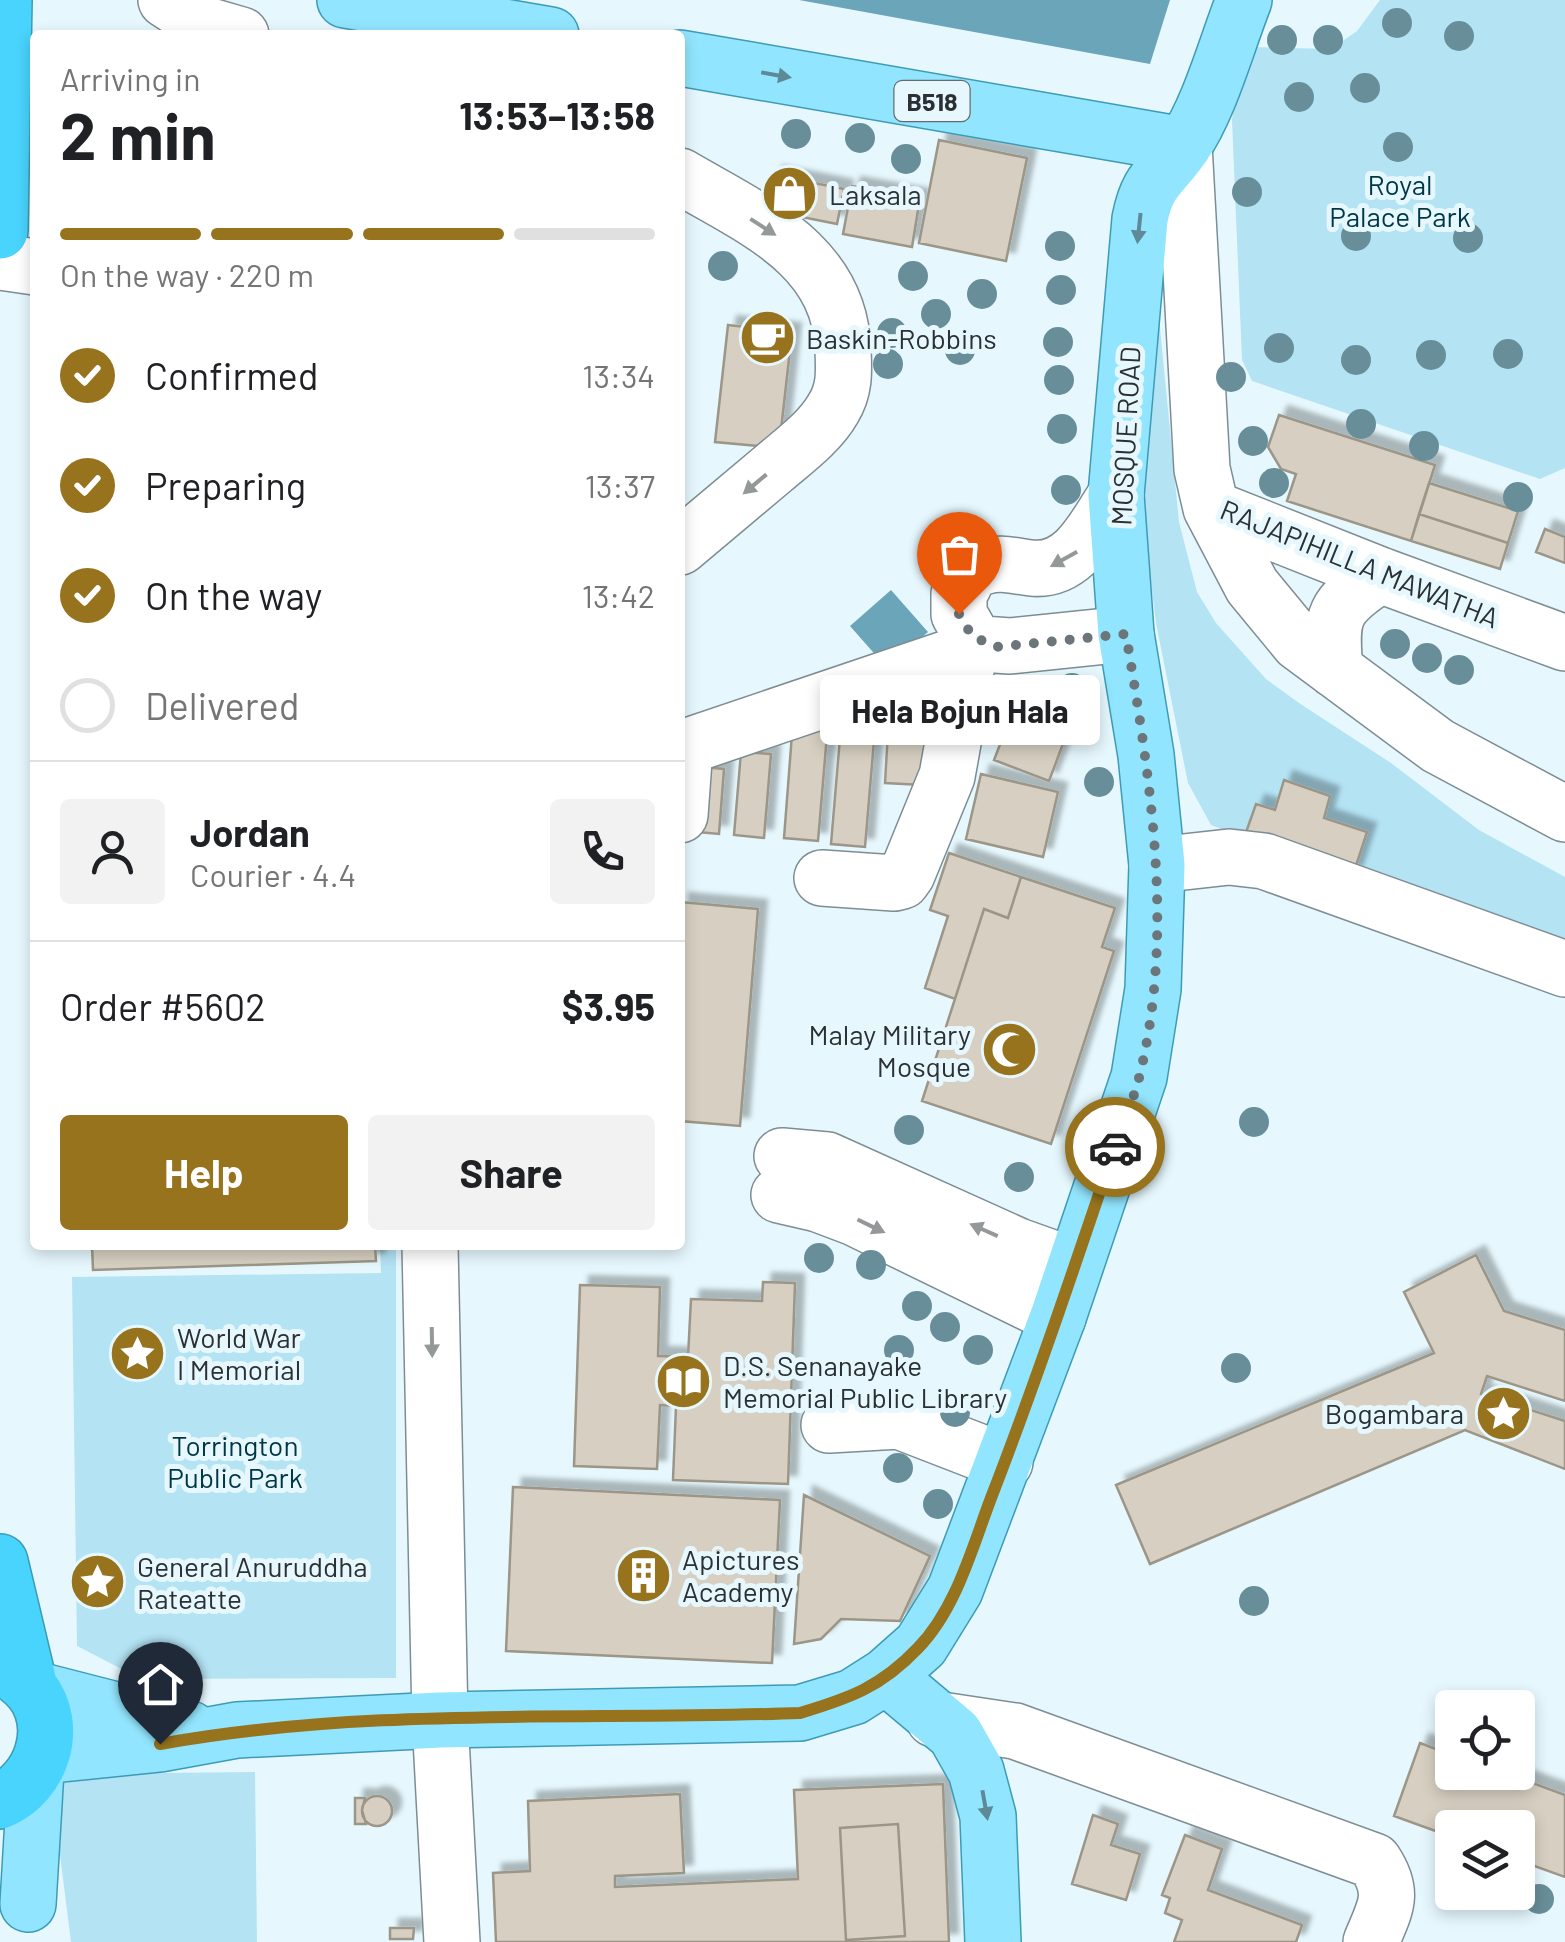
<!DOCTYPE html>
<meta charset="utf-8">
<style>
:root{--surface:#fff;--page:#f2f2f2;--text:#202124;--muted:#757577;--line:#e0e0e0;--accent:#96731c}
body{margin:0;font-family:Barlow,sans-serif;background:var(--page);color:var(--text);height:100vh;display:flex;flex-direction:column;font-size:38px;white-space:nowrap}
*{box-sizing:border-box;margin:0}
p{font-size:32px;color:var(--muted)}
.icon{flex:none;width:55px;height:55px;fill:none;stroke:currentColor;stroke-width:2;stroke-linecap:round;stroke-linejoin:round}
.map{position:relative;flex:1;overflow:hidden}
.sheet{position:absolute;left:30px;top:30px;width:655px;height:1220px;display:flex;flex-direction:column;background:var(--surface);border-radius:10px;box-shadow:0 5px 15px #0003}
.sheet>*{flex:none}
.fabs{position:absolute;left:1435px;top:1690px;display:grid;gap:20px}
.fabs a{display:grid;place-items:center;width:100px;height:100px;border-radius:10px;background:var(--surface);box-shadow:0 5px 15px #0003;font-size:50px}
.pin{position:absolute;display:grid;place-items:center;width:85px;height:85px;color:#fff;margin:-102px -42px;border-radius:50% 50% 50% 0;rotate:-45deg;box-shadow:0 0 10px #0007}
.pin .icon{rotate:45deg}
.courier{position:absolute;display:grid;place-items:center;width:100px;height:100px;margin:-50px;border:8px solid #96731c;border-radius:50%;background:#fff;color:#222;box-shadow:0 2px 12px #0007}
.bubble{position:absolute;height:70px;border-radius:10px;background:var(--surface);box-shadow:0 5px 15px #0003;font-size:32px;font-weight:700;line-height:70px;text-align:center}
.summary em{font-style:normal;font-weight:700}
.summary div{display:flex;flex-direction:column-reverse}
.summary{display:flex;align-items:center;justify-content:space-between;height:170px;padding:0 30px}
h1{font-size:65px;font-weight:700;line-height:75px}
.bar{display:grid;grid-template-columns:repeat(4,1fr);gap:15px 10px;align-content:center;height:120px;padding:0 30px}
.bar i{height:12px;border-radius:8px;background:var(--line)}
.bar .current{background:var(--accent)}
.bar p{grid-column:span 4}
.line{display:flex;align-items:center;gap:25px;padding:0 30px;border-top:2px solid var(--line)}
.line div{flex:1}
.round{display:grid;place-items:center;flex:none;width:105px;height:105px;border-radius:10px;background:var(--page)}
ol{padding:0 30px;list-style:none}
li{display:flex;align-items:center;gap:30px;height:110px}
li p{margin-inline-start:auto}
li .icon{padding:10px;border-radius:50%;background:var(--accent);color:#fff;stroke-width:4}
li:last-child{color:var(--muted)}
li i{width:55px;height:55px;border:5px solid var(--line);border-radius:50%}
.button{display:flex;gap:20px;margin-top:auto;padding:20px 30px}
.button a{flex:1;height:115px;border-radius:10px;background:var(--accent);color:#fff;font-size:40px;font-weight:700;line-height:115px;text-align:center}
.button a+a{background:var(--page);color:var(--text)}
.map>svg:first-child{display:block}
</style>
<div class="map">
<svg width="1565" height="1942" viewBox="0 0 1565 1942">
<defs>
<filter id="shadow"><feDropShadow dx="9" dy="-9" stdDeviation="2.5" flood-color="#0004"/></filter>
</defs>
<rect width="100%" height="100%" fill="#e6f8fe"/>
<path fill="#b4e3f4" d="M1380 0H1565V468L1540 479 1252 381 1242 360 1232 120 1237 79 1250 47 1331 49 1357 31Z
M1158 308 1179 522 1197 592 1216 623 1266 679 1299 703 1391 763 1479 830 1565 877V939L1353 875 1324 818 1330 796 1284 781 1275 810 1256 805 1244 838 1211 825 1188 783 1156 623 1148 558 1144 480Z
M380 1245H396V1678L141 1679 77 1646 72 1277 381 1273Z
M255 1772 257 1942H71L59 1847 61 1774Z"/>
<path fill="#6ba5b9" d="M799 0H1170L1150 64Z
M891 590 928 632 887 668 850 626Z"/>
<path fill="#d7d0c2" stroke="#9c9688" stroke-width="2.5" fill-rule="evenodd" filter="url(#shadow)" d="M939 140 1027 158 1006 261 919 243Z
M774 175 844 189 837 224 767 210Z
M852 186 920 198 912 247 843 234Z
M728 325 792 332 779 448 715 442Z
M1279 415 1435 465 1411 541 1287 501 1296 474 1281 469 1268 447Z
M1429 483 1518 511 1508 543 1419 514Z
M1419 514 1508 543 1500 569 1411 541Z
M1545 529 1565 537V563L1536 552Z
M890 696 927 699 922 785 885 783Z
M843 702 877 705 865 847 831 844Z
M1014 708 1069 728 1049 781 994 760Z
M793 721 828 723 818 841 784 838Z
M741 752 771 754 764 838 734 835Z
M692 766 724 769 719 834 687 831Z
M981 774 1058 792 1043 857 966 839Z
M1284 780 1330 796 1324 818 1367 832 1353 875 1244 838 1256 804 1275 810Z
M949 853 1021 877 1008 918 984 909 955 999 925 988 948 916 930 910Z
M1021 877 1115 908 1102 947 1114 951 1051 1144 922 1101 984 909 1008 918Z
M680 902 758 909 740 1126 680 1121Z
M92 1245H375L376 1261 93 1270Z
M1476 1255 1504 1311 1565 1330V1401L1487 1376 1481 1394 1565 1421V1469L1465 1430 1150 1564 1116 1485 1434 1353 1404 1292Z
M763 1282 795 1283 788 1484 673 1480 676 1406 660 1405 657 1469 574 1466 580 1285 660 1287 658 1356 688 1357 691 1299 762 1301Z
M513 1487 780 1500 772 1663 506 1651Z
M804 1495 930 1556 900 1621 841 1619 821 1639 794 1644Z
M1420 1743 1452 1755V1772H1503L1565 1795V1877L1518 1860V1828H1452V1837L1394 1816Z
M943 1784 949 1942H496L493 1873 530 1871 528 1801 680 1794 684 1873 615 1876V1887L798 1879 794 1790ZM898 1824 905 1936 846 1940 840 1828Z
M362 1811a15 15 0 1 1 30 0a15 15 0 1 1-30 0Z
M355 1798H365L362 1810 366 1824H355Z
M1093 1815 1118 1824 1111 1845 1140 1854 1126 1900 1072 1884Z
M898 1824 905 1936 846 1940 840 1828Z
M1185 1835 1222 1849 1208 1890 1302 1925 1296 1942H1174L1182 1920 1165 1913 1170 1898 1162 1895Z
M390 1928H414L413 1939H390Z"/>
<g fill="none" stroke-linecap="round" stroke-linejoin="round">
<defs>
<path id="minor" d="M166 0 203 24 241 35
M1184 145 1202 469 1211 508 1252 586 1299 643 1438 746 1565 814
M680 176C753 219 840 254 843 350 844 372 845 390 833 409 820 432 794 451 774 468 743 494 711 521 680 547
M0 262 35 267
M1211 508 1380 575 1565 643
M983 567C1000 561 1014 566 1031 568 1075 573 1095 526 1116 495
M964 585 959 594V614L972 637 982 644 1010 646 1126 634
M1335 670C1330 614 1333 606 1380 575
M680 815 685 747 969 651
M1157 865 1229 857 1264 861 1565 969
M822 878 894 883 902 881 907 874 947 776 972 637
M782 1156 827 1160 1018 1246 1074 1266
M779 1195 818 1204 855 1218 1058 1317
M430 1245 440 1720 452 1942
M829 1425 899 1421 1005 1462
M934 1719 1015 1731 1374 1861C1396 1894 1385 1908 1371 1942"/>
<path id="major" d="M345 0 551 35
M680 58 1184 145
M886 1676 955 1734 976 1771 988 1816 993 1942
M30 1688 190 1729
M42 1756 160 1744 237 1730 440 1720 800 1713 853 1697 886 1676 921 1645 955 1590 1058 1317 1139 1077 1153 989 1157 865 1146 755 1126 634 1116 495 1140 219C1148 178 1162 177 1183 146 1209 110 1227 43 1244 0
M28 1904 36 1770"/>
<path id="highway" d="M0 231 4 0
M0 1562 30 1688
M0 1665C12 1672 22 1679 31 1689 61 1727 42 1783 0 1801"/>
</defs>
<use href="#minor" stroke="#7d8d93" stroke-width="58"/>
<use href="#major" stroke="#3e9bb6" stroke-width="58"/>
<use href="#highway" stroke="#3e9bb6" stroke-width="58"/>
<use href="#minor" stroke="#fff" stroke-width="55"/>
<use href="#major" stroke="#92e5fe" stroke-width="55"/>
<use href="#highway" stroke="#49d4fd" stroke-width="55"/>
</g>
<g fill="#688e99">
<circle cx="1397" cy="23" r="15"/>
<circle cx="1459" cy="36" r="15"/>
<circle cx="1282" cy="40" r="15"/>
<circle cx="1328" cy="40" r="15"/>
<circle cx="1365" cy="88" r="15"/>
<circle cx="1299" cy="97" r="15"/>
<circle cx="796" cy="134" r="15"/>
<circle cx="860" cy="138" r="15"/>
<circle cx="1398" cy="147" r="15"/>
<circle cx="906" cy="159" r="15"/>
<circle cx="1247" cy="192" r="15"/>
<circle cx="1356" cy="236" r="15"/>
<circle cx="1468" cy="238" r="15"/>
<circle cx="1060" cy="246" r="15"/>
<circle cx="723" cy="266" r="15"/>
<circle cx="913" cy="276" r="15"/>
<circle cx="1061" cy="290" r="15"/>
<circle cx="982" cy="294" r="15"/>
<circle cx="936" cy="314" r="15"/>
<circle cx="892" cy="333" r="15"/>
<circle cx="1058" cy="342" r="15"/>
<circle cx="1279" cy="348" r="15"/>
<circle cx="960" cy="350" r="15"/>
<circle cx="1508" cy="354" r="15"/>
<circle cx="1431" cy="355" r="15"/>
<circle cx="1356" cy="360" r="15"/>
<circle cx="888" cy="364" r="15"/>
<circle cx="1231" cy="377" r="15"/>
<circle cx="1059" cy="380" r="15"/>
<circle cx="1361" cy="424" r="15"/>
<circle cx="1062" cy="429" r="15"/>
<circle cx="1253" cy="441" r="15"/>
<circle cx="1424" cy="446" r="15"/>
<circle cx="1274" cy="483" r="15"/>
<circle cx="1066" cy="490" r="15"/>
<circle cx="1518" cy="497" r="15"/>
<circle cx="1395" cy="644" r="15"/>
<circle cx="1427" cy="658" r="15"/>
<circle cx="1459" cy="670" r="15"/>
<circle cx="1072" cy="688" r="15"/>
<circle cx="1099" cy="782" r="15"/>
<circle cx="1254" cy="1122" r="15"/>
<circle cx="909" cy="1130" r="15"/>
<circle cx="1019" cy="1177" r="15"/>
<circle cx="819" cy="1258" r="15"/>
<circle cx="871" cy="1265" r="15"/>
<circle cx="917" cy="1306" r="15"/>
<circle cx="945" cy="1327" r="15"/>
<circle cx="899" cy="1350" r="15"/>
<circle cx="978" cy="1350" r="15"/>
<circle cx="1236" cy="1368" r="15"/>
<circle cx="955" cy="1412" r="15"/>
<circle cx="898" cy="1468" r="15"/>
<circle cx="938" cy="1504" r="15"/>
<circle cx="1254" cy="1601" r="15"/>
<circle cx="1539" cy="1899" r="15"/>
</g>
<defs><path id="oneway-solid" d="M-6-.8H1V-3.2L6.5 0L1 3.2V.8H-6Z" transform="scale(2.5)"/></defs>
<g fill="#5e8a98">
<use href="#oneway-solid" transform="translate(776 75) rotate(10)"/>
<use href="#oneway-solid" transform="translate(1139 228) rotate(96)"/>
<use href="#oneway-solid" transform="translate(985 1805) rotate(80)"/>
</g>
<g fill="#949899">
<use href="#oneway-solid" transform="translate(763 227) rotate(33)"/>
<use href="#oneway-solid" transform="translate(755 484) rotate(140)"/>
<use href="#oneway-solid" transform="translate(1064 559) rotate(151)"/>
<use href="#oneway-solid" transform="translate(871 1226) rotate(26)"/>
<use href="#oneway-solid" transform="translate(984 1230) rotate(-156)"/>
<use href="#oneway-solid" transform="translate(432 1342) rotate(89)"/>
</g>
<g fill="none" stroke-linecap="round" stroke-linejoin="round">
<path stroke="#6c767a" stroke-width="10" stroke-dasharray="0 18" d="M959 614 972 636 996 647 1126 634C1150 779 1175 929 1140 1074 1134 1099 1123 1123 1115 1147"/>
<path stroke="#96731c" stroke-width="12" d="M160 1744C370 1706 587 1721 800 1713 850 1698 881 1687 918 1648 956 1609 972 1548 991 1498 1036 1382 1075 1265 1115 1147"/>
</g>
<defs>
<symbol id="shop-disc" viewBox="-11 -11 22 22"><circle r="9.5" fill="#96731c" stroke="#e6f8fe"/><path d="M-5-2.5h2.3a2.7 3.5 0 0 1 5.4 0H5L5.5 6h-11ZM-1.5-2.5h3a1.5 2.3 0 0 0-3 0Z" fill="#fff"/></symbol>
<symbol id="cafe-disc" viewBox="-11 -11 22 22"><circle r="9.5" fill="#96731c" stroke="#e6f8fe"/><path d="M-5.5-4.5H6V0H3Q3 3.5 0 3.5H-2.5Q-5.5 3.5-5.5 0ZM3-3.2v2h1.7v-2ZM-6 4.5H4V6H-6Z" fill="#fff"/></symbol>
<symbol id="mosque-disc" viewBox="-11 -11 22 22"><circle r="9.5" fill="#96731c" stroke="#e6f8fe"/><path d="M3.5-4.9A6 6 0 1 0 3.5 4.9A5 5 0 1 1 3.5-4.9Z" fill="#fff"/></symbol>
<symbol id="sight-disc" viewBox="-11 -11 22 22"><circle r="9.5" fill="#96731c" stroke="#e6f8fe"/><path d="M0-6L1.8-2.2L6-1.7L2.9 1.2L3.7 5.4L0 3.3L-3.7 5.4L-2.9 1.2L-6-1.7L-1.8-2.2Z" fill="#fff"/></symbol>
<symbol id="library-disc" viewBox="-11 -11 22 22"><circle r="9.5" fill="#96731c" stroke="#e6f8fe"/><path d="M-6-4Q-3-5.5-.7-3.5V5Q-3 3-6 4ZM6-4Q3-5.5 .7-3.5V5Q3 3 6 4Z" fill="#fff"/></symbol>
<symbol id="building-disc" viewBox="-11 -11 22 22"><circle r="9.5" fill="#96731c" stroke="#e6f8fe"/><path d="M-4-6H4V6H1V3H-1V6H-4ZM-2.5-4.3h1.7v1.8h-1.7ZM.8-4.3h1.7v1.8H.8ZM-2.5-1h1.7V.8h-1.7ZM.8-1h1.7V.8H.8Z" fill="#fff"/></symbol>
</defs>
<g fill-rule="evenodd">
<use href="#shop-disc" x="758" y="162" width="63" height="63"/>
<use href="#cafe-disc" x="736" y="306" width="63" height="63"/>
<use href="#mosque-disc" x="978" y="1018" width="63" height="63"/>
<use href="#sight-disc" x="106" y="1322" width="63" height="63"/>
<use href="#library-disc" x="652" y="1350" width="63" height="63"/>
<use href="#sight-disc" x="1472" y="1382" width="63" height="63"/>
<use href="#building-disc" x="612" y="1544" width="63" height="63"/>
<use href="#sight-disc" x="66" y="1550" width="63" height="63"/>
</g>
<g text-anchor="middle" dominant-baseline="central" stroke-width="10" stroke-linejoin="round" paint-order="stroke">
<rect fill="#e6f8fe" stroke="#626c70" stroke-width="2.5" x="894.5" y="81" width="75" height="40" rx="8"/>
<g font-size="25" font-weight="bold" fill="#2a3033">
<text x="932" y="101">B518</text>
</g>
<g font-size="28" fill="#003746" stroke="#e6f8fe">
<text x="1400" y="184">Royal<tspan x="1400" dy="32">Palace Park</tspan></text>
<text x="235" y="1445">Torrington<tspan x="235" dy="32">Public Park</tspan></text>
</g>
<g font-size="28" fill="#2a3033" stroke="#e6f8fe" text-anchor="start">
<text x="829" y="194">Laksala</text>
<text x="806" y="338">Baskin-Robbins</text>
<text x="971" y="1034" text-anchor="end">Malay Military<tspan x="971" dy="32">Mosque</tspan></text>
<text x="177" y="1337">World War<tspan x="177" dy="32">I Memorial</tspan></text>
<text x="723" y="1365">D.S. Senanayake<tspan x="723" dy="32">Memorial Public Library</tspan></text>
<text x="1464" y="1413" text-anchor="end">Bogambara</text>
<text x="682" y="1559">Apictures<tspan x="682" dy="32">Academy</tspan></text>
<text x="137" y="1566">General Anuruddha<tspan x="137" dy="32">Rateatte</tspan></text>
</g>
<g font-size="28" fill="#2a3033" stroke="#e6f8fe">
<text transform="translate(1125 436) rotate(-87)">MOSQUE ROAD</text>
<text transform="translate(1360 563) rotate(22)">RAJAPIHILLA MAWATHA</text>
</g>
</g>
</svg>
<div class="fabs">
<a><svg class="icon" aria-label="locate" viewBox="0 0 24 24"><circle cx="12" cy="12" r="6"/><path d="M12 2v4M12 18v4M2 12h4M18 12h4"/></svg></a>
<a><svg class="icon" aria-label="layers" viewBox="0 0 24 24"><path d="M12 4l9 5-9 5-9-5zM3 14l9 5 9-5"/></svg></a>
</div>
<div class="pin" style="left:959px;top:614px;background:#ea580c"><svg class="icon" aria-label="bag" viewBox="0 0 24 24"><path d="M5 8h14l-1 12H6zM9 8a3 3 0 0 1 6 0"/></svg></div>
<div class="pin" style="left:160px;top:1744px;background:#1f2937"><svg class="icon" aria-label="home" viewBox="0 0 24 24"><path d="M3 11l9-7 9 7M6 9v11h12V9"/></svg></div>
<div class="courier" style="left:1115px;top:1147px"><svg class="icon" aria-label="car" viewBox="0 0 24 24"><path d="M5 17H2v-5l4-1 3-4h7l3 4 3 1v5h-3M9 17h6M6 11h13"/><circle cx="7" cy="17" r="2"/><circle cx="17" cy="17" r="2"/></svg></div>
<div class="bubble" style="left:820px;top:675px;width:280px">Hela Bojun Hala</div>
<section class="sheet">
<div class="summary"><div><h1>2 min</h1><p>Arriving in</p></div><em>13:53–13:58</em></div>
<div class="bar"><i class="current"></i><i class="current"></i><i class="current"></i><i></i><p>On the way · 220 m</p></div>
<ol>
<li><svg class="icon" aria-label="check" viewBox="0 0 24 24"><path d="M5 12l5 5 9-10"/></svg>Confirmed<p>13:34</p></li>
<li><svg class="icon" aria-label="check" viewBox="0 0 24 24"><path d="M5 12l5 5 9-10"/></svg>Preparing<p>13:37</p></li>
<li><svg class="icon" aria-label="check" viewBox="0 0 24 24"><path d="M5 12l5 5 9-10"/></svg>On the way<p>13:42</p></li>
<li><i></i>Delivered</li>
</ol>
<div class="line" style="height:180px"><a class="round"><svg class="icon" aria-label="person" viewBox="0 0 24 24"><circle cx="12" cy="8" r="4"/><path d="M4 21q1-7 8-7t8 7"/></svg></a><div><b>Jordan</b><p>Courier · 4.4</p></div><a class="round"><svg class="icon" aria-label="phone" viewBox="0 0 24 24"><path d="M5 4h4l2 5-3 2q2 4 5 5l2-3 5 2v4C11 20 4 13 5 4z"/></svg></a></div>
<div class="line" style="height:130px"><div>Order #5602</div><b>$3.95</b></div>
<div class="button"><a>Help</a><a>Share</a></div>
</section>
</div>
